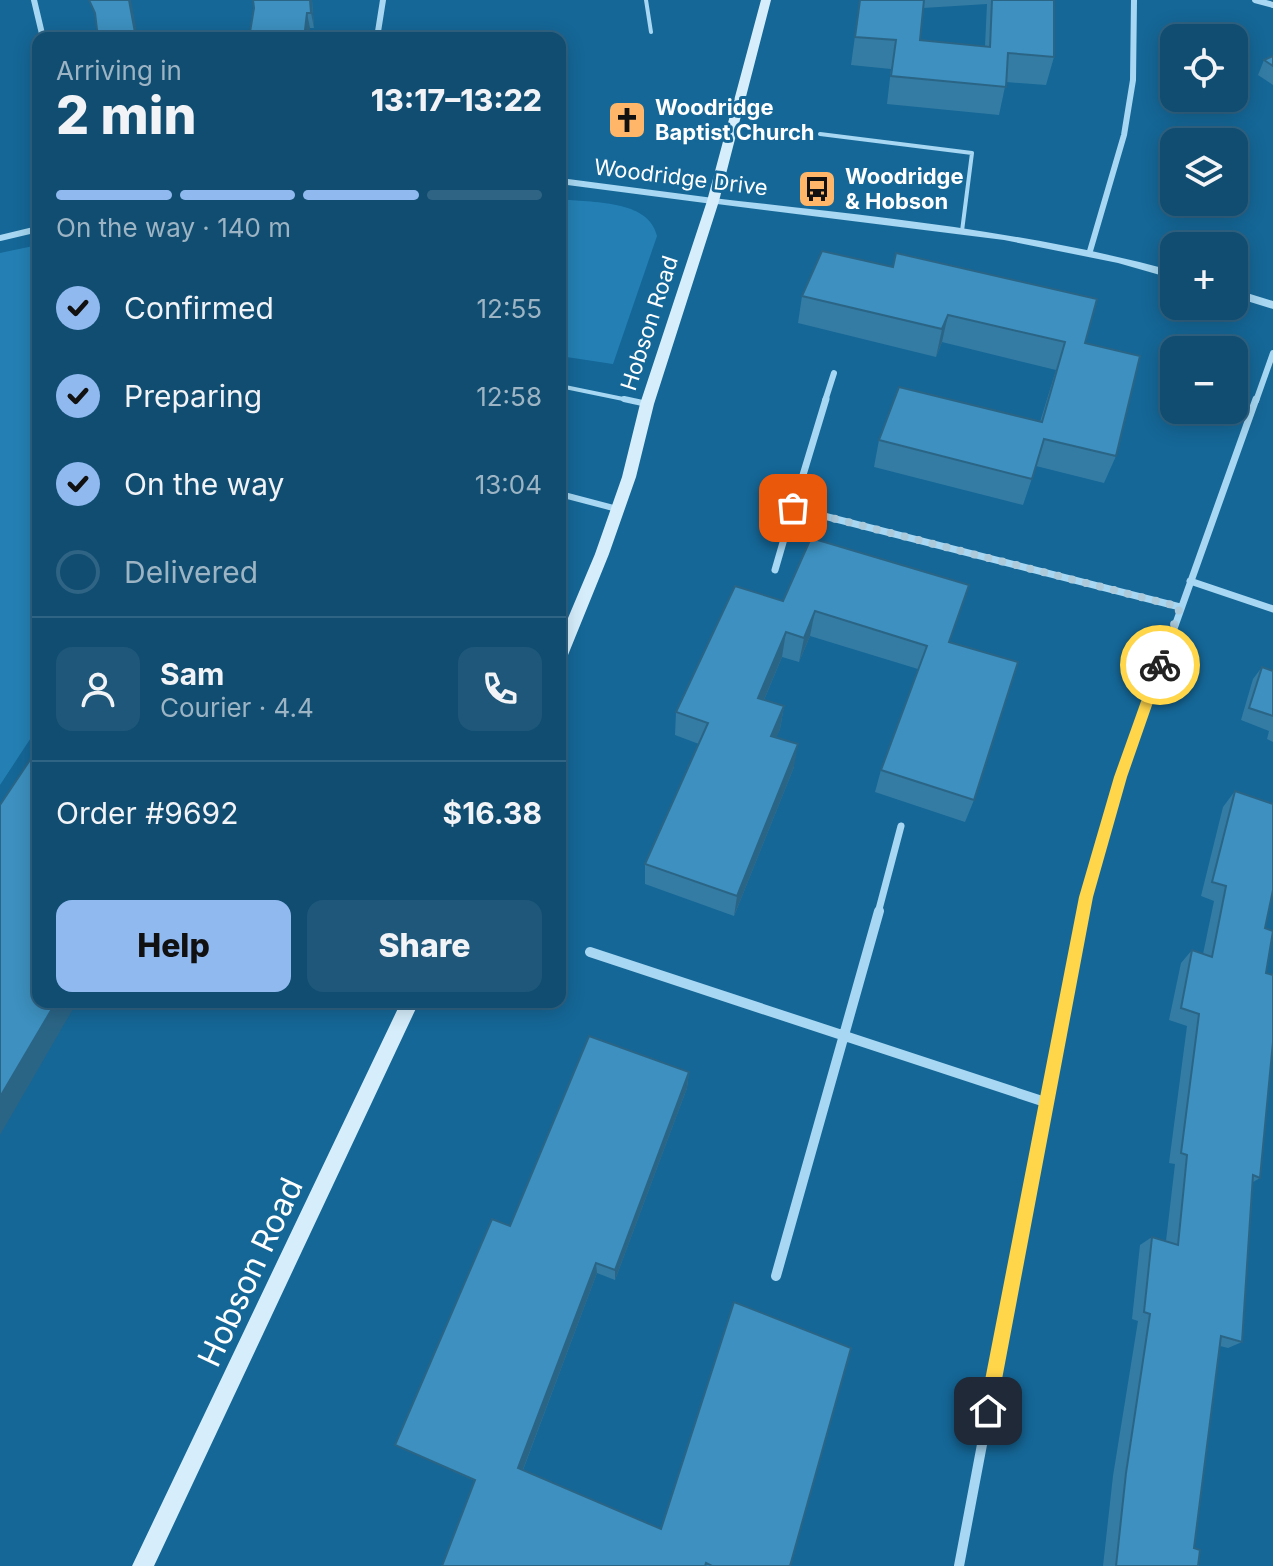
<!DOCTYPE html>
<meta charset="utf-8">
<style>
:root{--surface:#104d71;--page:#1e5779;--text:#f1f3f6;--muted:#9cb4c3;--line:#306484;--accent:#90b9f0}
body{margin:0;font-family:Inter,sans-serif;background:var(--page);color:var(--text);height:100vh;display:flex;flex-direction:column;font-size:30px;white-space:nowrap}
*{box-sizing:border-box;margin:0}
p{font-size:26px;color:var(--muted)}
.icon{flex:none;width:44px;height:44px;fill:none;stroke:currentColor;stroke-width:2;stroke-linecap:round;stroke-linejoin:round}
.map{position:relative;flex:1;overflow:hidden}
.panel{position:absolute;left:32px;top:32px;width:534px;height:976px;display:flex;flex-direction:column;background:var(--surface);border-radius:16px;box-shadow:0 4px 20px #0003,0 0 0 2px var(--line)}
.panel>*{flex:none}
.tools{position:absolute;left:1160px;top:24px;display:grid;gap:16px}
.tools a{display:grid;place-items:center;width:88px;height:88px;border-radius:16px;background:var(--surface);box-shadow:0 4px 20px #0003,0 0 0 2px var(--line);font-size:40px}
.pin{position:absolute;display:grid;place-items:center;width:68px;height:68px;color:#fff;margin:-34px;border-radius:16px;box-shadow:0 4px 12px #0006}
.courier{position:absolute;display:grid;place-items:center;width:80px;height:80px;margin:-40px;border:6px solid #ffd54a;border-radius:50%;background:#fff;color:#222;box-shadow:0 2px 10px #0007}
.overview em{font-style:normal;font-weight:800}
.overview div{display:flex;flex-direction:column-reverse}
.overview{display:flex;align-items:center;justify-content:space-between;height:136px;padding:0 24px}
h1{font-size:52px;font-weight:800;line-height:60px}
.bar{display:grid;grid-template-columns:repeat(4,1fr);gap:12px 8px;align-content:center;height:96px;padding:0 24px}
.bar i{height:10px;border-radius:6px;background:var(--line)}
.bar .current{background:var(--accent)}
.bar p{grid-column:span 4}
.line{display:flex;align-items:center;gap:20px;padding:0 24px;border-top:2px solid var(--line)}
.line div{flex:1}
.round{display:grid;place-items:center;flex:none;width:84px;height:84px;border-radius:16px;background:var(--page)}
ol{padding:0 24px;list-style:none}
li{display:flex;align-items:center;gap:24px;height:88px}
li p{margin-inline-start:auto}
li .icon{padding:8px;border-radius:50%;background:var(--accent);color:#111;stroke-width:4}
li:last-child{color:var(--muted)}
li i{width:44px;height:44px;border:4px solid var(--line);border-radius:50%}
.primary-button{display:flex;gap:16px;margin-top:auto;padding:16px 24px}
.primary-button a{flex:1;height:92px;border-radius:16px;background:var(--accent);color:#111;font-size:32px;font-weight:800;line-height:92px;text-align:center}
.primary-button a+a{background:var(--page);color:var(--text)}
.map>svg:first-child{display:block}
</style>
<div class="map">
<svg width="1273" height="1566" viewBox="0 0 1273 1566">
<rect width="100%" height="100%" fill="#156797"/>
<path fill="#2480b4" d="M560 199C591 203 649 199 657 236L613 364 560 356Z
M38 245V727L0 785V253Z"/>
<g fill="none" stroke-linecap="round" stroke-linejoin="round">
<path stroke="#a7d7f2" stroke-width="4" d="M646 0 651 32
M820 134 972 153 962 231
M560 386 633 401"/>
<path stroke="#a7d7f2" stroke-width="6" d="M624 399 647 404
M560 494 617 509"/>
<path stroke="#a7d7f2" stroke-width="6" d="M34 0 43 38
M1255 0 1273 5
M377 38 383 0
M560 181 713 201
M0 238 38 229
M1090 251 1124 135 1133 80 1134 0
M825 401 834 373
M1256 401 1273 353"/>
<path stroke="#a7d7f2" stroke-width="7" d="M826 399 793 508 1180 607
M775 570 793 508
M1190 581 1273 609
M878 913 901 826
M1083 913 1121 777 1256 399"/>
<path stroke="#a7d7f2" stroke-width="10" d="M590 952 1045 1102
M776 1276 879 911
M959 1566 1083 911"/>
<path fill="#a7d7f2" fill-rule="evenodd" d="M713 198C868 216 1023 230 1174 271V279L1118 263 1004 240 709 203V199Z
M1234 289 1273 301V309L1234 297Z"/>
<path fill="#d6eefc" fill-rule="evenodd" d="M761 0H771L719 201 654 404 636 477 609 554 568 655 560 661V637L595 554 622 477 640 404 707 201Z
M401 1002H419L154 1566H132Z"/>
</g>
<path fill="#347ca4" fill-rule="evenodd" d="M312 0 314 28H310L254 8Z
M860 0H1054V57L1046 85 1006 82 999 115 887 104 891 69 851 65ZM987 4 985 46 920 40 923 8Z
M1273 56V85L1258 75 1264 60Z
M822 251 1085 343 1116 456 1104 483 1036 466 1023 505 874 467 879 440 1040 422 1056 370 942 342 936 357 798 323 802 296Z
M783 601 950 642 974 800 965 822 875 792 881 770 918 669 810 636 799 662 782 657 764 700 784 706 780 729 776 737 794 767 734 916 645 884V864L699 744 675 735 676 712Z
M1262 667 1273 671V742L1267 739 1269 731 1241 720 1253 679Z
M1235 791 1265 928 1266 973 1260 1178 1253 1182 1242 1342 1228 1348 1220 1346 1194 1548 1198 1566H1103L1113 1476 1138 1321 1132 1319 1140 1245 1152 1237 1166 1241 1175 1164 1169 1163 1187 1026 1169 1020 1181 963 1192 950 1203 954 1214 901 1201 896 1223 807Z
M689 1072 687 1088 615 1280 597 1273 523 1470 660 1529 790 1566H708L475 1481 395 1445 510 1226Z"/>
<path fill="#2b6586" d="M129 0H131L138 38H136Z
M310 0H312L314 28 311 13Z
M307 13 310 28 309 38H304Z
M948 315 942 342 936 357 942 329Z
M815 611 810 636 799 662 804 638Z
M786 632 782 657 755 721 758 698Z
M784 706 780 729 768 758 771 736Z
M798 744 794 767 734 916 737 896Z
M56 1002H77L0 1135V1097Z
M689 1072 687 1088 615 1280V1270Z
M596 1263 597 1273 522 1472 518 1468Z"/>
<path fill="#3d90bf" stroke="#2b6586" stroke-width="2" d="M89 0H129L136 38H98L95 13Z
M253 0H310L311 13H307L304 38H249L254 8Z
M860 0H924L920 40 990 47 992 0H1054V57L1008 53 1006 87 891 76 896 40 855 37Z
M1273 56V66L1264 60Z
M822 251 893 267 896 253 1097 299 1085 343 1140 356 1116 456 1044 439 1032 479 879 440 899 387 1042 422 1065 342 948 315 942 329 802 296Z
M811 538 969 585 949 642 1018 662 974 800 881 770 927 646 815 611 804 638 786 632 758 698 784 706 771 736 798 744 737 896 645 864 708 723 676 712 735 586 783 601Z
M1262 667 1273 671V716L1249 708Z
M38 748V1002H56L0 1097V805Z
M1235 791 1273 804V890L1265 928 1273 931 1266 973 1273 975V1042L1260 1178 1253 1175 1242 1342 1221 1336 1194 1548 1200 1550 1198 1566H1116L1126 1473 1150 1314 1144 1312 1152 1237 1178 1245 1187 1155 1181 1153 1199 1014 1181 1008 1192 950 1212 957 1226 886 1212 882Z
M589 1036 689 1072 615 1270 596 1263 518 1468 661 1529 734 1302 851 1348 790 1566H712L706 1563 705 1566H442L475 1480 395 1445 492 1219 510 1226Z"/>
<path fill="#ffd54a" d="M1160 660 1166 665 1127 777 1093 897 996 1411 993 1417 988 1420 982 1417 979 1411 1079 897 1114 777 1154 665Z"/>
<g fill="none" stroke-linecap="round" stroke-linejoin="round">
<path stroke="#adcadb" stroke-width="8" stroke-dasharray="0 14.4" d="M793 508 1180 607 1160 665"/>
</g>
<defs>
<symbol id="church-square" viewBox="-11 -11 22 22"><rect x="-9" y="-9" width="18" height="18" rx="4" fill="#ffb668" stroke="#156797"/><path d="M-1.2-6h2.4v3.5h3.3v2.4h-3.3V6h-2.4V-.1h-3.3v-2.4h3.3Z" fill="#111"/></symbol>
<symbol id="bus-square" viewBox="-11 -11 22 22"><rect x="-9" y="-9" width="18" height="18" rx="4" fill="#ffb668" stroke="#156797"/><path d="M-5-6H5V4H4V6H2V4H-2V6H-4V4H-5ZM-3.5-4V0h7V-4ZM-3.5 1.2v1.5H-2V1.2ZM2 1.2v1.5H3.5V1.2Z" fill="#111"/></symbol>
</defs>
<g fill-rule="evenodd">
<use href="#church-square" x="605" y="98" width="44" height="44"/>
<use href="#bus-square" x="795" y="167" width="44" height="44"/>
</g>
<g text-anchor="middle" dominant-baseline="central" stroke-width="6" stroke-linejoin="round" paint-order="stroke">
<g font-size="22" font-weight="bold" fill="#fff" stroke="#156797" text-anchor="start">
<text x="655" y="107">Woodridge<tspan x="655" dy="25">Baptist Church</tspan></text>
<text x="845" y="176">Woodridge<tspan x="845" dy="25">&amp; Hobson</tspan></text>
</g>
<g font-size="22" fill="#fff" stroke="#156797">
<text transform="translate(681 177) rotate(7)">Woodridge Drive</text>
<text transform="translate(649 323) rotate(-72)">Hobson Road</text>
</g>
<g font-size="32" fill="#fff" stroke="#156797">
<text transform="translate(250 1272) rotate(-65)">Hobson Road</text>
</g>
</g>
</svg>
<div class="tools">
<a><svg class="icon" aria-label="locate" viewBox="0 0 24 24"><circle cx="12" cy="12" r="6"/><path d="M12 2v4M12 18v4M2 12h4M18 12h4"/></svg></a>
<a><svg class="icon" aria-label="layers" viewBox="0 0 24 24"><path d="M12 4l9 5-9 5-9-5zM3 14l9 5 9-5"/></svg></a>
<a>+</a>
<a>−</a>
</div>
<div class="pin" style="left:793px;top:508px;background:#ea580c"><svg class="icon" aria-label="bag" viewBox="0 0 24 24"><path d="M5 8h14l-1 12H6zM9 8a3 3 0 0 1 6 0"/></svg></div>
<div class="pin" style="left:988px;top:1411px;background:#1f2937"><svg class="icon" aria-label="home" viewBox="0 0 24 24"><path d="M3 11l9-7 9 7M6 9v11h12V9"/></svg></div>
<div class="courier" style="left:1160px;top:665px"><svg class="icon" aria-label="bike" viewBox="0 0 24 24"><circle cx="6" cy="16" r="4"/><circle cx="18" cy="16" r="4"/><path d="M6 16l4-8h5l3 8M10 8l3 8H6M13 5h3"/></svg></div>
<section class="panel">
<div class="overview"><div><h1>2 min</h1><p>Arriving in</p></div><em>13:17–13:22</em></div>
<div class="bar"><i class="current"></i><i class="current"></i><i class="current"></i><i></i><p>On the way · 140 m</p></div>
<ol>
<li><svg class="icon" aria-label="check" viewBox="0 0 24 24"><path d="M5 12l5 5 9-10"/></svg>Confirmed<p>12:55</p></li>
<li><svg class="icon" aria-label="check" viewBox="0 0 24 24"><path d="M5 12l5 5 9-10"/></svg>Preparing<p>12:58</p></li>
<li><svg class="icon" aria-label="check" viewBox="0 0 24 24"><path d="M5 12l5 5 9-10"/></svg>On the way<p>13:04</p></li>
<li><i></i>Delivered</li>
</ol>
<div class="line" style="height:144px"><a class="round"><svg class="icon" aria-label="person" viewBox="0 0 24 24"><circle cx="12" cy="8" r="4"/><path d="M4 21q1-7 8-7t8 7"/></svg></a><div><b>Sam</b><p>Courier · 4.4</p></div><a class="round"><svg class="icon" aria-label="phone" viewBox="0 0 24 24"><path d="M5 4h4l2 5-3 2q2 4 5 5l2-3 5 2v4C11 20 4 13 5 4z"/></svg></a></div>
<div class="line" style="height:104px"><div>Order #9692</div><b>$16.38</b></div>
<div class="primary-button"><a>Help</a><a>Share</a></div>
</section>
</div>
